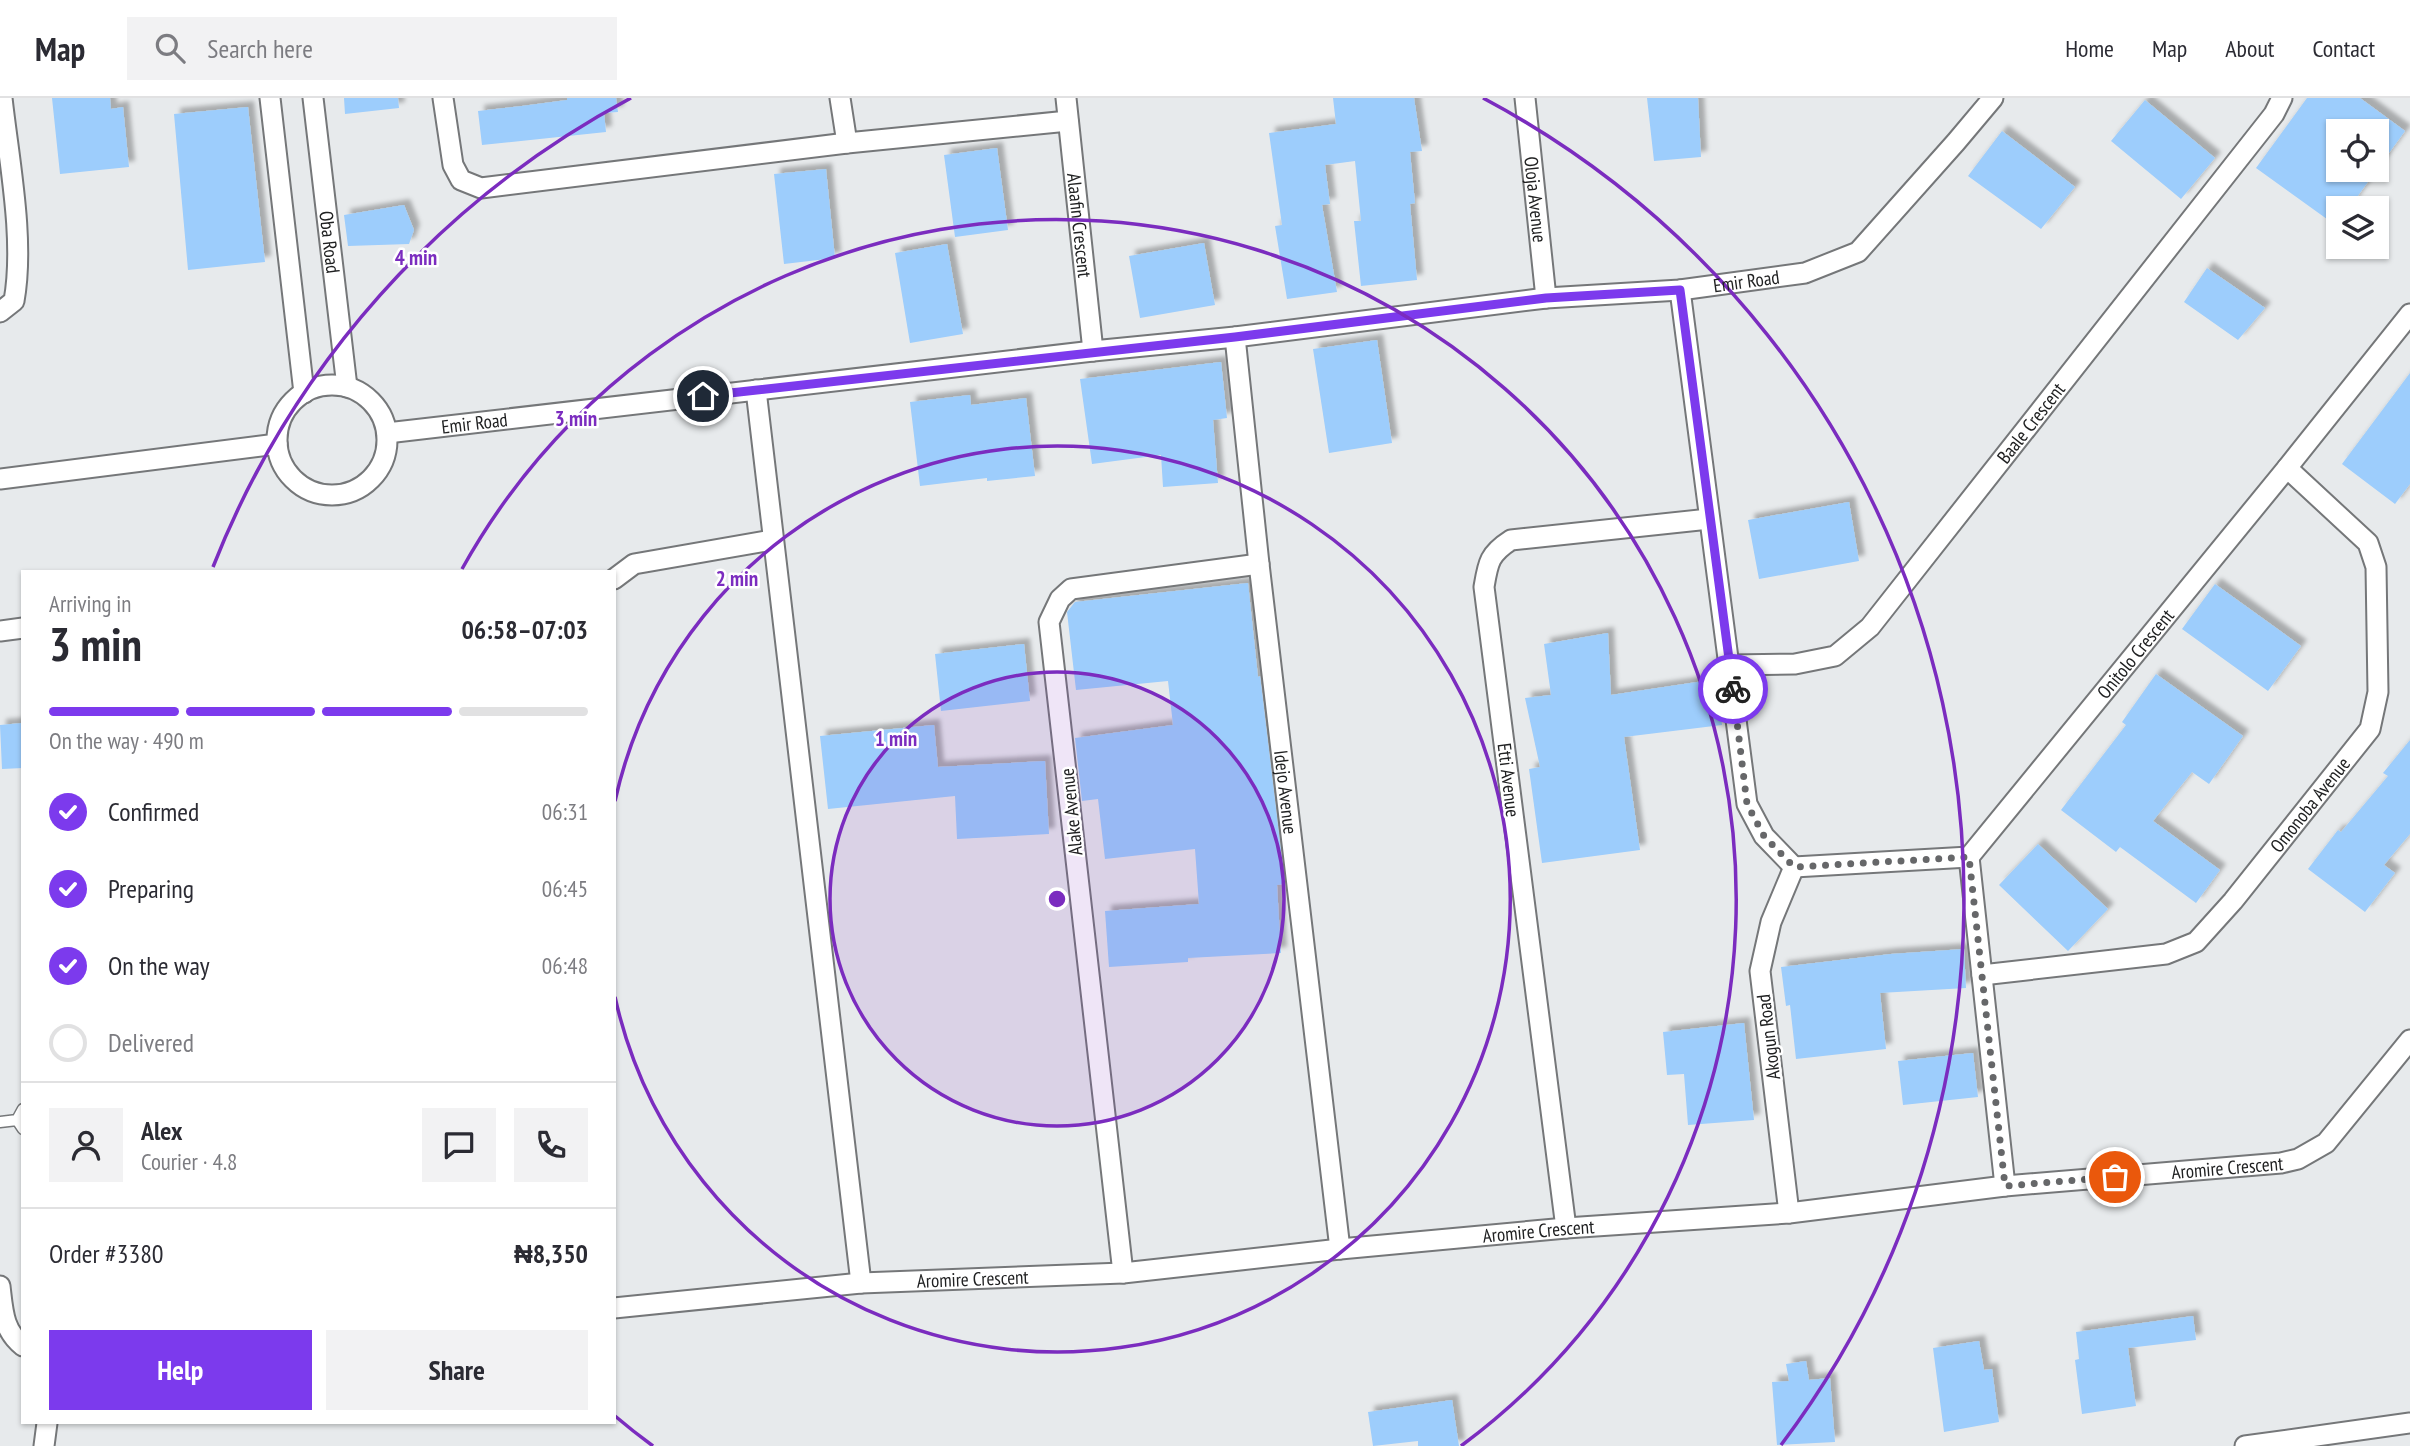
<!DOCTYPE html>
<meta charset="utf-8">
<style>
:root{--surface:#fff;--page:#f2f2f3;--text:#2b2b33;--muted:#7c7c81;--line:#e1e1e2;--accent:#7c3aed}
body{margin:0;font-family:"PT Sans Narrow",sans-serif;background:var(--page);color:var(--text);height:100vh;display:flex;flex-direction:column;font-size:26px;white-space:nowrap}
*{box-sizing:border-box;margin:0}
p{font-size:23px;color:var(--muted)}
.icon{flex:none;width:38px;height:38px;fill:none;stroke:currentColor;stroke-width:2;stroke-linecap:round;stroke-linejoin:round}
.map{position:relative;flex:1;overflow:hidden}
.side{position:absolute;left:21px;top:472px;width:595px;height:854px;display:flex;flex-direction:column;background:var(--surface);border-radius:0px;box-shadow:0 2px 5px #0004}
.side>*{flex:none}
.buttons{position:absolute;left:2326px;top:21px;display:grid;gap:14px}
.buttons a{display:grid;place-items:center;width:63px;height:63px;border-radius:0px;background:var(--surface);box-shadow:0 2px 5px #0004;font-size:35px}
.pin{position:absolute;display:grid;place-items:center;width:60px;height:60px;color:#fff;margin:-30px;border:4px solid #fff;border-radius:50%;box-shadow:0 2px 7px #0007}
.courier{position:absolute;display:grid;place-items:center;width:70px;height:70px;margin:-35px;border:5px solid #7c3aed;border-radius:50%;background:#fff;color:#222;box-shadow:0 2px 9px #0007}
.head em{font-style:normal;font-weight:700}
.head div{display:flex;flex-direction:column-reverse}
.head{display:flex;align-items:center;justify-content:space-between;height:119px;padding:0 28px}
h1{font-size:46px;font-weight:700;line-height:52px}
.bar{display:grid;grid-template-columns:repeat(4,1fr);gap:10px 7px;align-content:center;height:84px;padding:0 28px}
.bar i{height:9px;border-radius:5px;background:var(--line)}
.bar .on{background:var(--accent)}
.bar p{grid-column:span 4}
.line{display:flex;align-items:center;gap:18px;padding:0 28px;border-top:2px solid var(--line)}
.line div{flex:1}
.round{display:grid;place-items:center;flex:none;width:74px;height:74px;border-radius:0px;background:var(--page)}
ol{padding:0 28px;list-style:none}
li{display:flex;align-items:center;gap:21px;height:77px}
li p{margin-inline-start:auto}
li .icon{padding:7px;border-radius:50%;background:var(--accent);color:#fff;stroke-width:4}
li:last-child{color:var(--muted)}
li i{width:38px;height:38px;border:4px solid var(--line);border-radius:50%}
.primary-button{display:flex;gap:14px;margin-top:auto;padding:14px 28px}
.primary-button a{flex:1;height:80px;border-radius:0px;background:var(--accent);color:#fff;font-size:28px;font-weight:700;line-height:80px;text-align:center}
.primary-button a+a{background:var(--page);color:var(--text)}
header{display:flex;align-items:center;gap:42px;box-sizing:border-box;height:98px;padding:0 35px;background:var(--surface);border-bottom:2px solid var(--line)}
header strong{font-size:33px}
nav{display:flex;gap:38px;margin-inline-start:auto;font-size:24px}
.search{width:490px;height:63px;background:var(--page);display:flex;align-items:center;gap:18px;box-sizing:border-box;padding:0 24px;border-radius:0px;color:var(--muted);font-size:26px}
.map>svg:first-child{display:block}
</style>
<header>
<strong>Map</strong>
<div class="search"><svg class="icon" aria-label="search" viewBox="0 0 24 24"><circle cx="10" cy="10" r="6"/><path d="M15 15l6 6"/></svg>Search here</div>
<nav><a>Home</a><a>Map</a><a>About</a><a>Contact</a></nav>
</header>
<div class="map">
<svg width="2410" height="1348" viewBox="0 0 2410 1348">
<defs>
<filter id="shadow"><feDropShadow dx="6" dy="-6" stdDeviation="2" flood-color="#0004"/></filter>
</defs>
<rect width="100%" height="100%" fill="#e7eaec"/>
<path fill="#9dcdfc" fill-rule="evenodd" filter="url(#shadow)" d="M52 0H110L111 11 123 9 129 69 60 76Z
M344 0H398L399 10 345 16Z
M567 0H616L618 14 604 15 606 34 482 47 478 13 522 8 567 2Z
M1333 0H1414L1422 53 1410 54 1415 105 1410 106 1417 182 1361 188 1354 123H1361L1355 63 1325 67 1330 106 1322 107 1337 194 1287 201 1275 128 1282 127 1269 35 1336 26Z
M1647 0H1698L1701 59 1654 63Z
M2307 0H2360L2405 33 2349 110H2338V129L2256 70ZM2338 33H2376V72H2338Z
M2145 2 2215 60 2181 101 2111 43Z
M248 9 265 164 188 172 174 16Z
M2002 33 2075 89 2041 131 1968 78Z
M997 50 1008 132 955 139 944 57Z
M826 71 835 160 784 166 774 76Z
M404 107 414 132 409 146 348 148 344 117Z
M1204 145 1215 207 1140 220 1129 158Z
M947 146 963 236 910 245 895 155Z
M2207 170 2265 210 2238 242 2184 204Z
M1377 242 1392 345 1329 355 1313 251Z
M1221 264 1227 320 1213 322 1218 385 1163 389 1161 357 1092 366 1080 281Z
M2410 275V386L2395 406 2342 366Z
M970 297 971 307 1026 300 1035 378 987 383V380L920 388 910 304Z
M1849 404 1859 463 1759 481 1748 422Z
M1248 485 1258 579 1260 578 1285 786 1277 787 1281 855 1188 860V864L1109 869 1105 813 1199 806 1195 751 1105 761 1098 701 1082 703 1075 640 1173 627 1168 583 1076 592 1067 514 1075 504Z
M2215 486 2301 548 2268 593 2182 531Z
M1608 535 1611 597 1717 581 1722 627 1624 639 1640 752 1542 765 1529 671 1540 669 1525 600 1551 597 1544 546Z
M1024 546 1030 603 941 613 935 556Z
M2156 576 2243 638 2209 686 2192 674 2153 723 2220 772 2196 805 2120 749 2116 754 2061 712 2126 627 2122 624Z
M23 625V670L2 671 0 627Z
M934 627 938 669 1045 663 1049 736 957 741 955 698 828 711 820 638Z
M2410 642V736L2384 767 2395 775 2365 814 2308 771 2338 732 2341 734 2388 678 2383 675Z
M2038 746 2108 811 2068 853 1999 787Z
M1964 851 1966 890 1880 895 1886 951 1796 961 1790 907 1786 908 1781 869 1891 856Z
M1744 925 1754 1022 1688 1027 1684 976 1667 977 1663 934Z
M1973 955 1978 999 1903 1007 1898 963Z
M2193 1218 2196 1242 2128 1250 2136 1308 2082 1316 2075 1262 2079 1261 2076 1234Z
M1979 1243 1984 1272 1992 1271 1999 1324 1944 1334 1933 1250Z
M1806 1263 1809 1282 1830 1280 1835 1344 1777 1347 1772 1284 1789 1283 1786 1266Z
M1452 1302 1459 1348H1418V1343L1373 1348 1368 1314Z"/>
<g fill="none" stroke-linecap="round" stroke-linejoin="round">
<defs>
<path id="lane" d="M17 1022 23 1011
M17 1022 23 1031
M0 1024 17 1022"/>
<g id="street">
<path d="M270 0 304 295"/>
<path id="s1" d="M313 0 347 289"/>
<path d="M443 0 453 67 461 82 481 90 847 45 1068 23"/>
<path d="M840 0 847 45"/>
<path id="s2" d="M1066 0 1093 253"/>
<path id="s3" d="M1525 0 1546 200"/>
<path d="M1680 192 1747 706 1764 738 1794 769"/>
<path d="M0 214 14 203C25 142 9 63 2 0"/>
<path id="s4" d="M1235 239 1259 466 1340 1151"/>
<circle cx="332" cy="342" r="55"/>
<path d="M756 292 861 1185"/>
<path id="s5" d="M387 335 1093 253 1235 239 1546 200 1680 192 1805 175 1858 154 1956 44 1993 0"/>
<path d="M0 381 277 346"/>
<path d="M614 481 634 466 772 442"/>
<path d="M0 533 23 530"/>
<path id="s6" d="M1730 567 1795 566 1835 558 1870 529 2274 16 2282 0"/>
<path d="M1969 759 2005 1088"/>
<path id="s7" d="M1794 769 1969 759 2287 370 2410 216"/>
<path id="s8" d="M1982 877 2166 856 2196 844 2233 803 2370 631 2378 594 2376 469 2368 445 2287 370"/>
<path d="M1789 1115 1760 873 1771 824 1794 769"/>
<path d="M1566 1130 1484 489C1488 465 1489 456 1511 442L1709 421"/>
<path d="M1123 1175 1049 524 1060 501 1071 491 1259 466"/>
<path d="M0 1188C3 1213 3 1232 23 1248"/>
<path id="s9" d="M614 1210 861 1185 1123 1175 1340 1151 1566 1130 1789 1115 2005 1088 2281 1065 2298 1061 2326 1045 2410 942"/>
<path d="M44 1348 47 1325"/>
<path d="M2245 1348 2410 1325"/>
</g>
</defs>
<use href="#lane" stroke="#757779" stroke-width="13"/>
<use href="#street" stroke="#757779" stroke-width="23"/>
<use href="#lane" stroke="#fff" stroke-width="10"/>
<use href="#street" stroke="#fff" stroke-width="19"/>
</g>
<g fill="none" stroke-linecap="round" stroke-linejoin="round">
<path stroke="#666769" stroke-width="7" stroke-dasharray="0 12.6" d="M1733 591 1747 706 1764 738 1794 769 1969 759 2005 1088 2115 1079"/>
<path stroke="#7c3aed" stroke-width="9" d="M703 298 1235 239 1546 200 1680 192 1733 591"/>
</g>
<circle cx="1057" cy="801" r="227" fill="#7b2cbf" fill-opacity=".12"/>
<g fill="none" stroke="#7b2cbf" stroke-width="3.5">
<circle cx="1057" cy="801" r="227"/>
<path d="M615 703A453 453 0 1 1 615 899"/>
<path d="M653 1348A680 680 0 0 1 615 1318M462 471A680 680 0 1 1 1461 1348"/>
<path d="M213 469A907 907 0 0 1 631 0M1483 0A907 907 0 0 1 1781 1347"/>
</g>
<g text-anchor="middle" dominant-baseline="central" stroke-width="5" stroke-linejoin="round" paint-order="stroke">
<g font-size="19" fill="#202122" stroke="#fff">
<text stroke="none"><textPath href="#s3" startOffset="102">Oloja Avenue</textPath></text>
<text stroke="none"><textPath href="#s2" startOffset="128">Alaafin Crescent</textPath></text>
<text stroke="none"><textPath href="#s1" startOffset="145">Oba Road</textPath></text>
<text stroke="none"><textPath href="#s5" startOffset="1368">Emir Road</textPath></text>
<text stroke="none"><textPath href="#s5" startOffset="88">Emir Road</textPath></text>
<text stroke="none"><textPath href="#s6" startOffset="411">Baale Crescent</textPath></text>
<text stroke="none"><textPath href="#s7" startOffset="438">Onitolo Crescent</textPath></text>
<text transform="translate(1509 682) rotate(83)">Etti Avenue</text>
<text stroke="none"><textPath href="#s4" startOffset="458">Idejo Avenue</textPath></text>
<text stroke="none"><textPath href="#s8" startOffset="396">Omonoba Avenue</textPath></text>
<text transform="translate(1071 714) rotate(-96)">Alake Avenue</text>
<text transform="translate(1768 939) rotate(-97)">Akogun Road</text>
<text stroke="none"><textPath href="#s9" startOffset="1620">Aromire Crescent</textPath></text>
<text stroke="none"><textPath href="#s9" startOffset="928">Aromire Crescent</textPath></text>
<text stroke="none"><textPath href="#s9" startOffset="360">Aromire Crescent</textPath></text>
</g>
</g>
<circle cx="1057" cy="801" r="10" fill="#7b2cbf" stroke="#fff" stroke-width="3.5"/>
<g font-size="21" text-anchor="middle" font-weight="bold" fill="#7b2cbf" stroke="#fff" stroke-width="5" stroke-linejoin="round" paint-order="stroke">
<text x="416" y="167">4 min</text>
<text x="576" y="328">3 min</text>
<text x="737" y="488">2 min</text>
<text x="896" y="648">1 min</text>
</g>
</svg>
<div class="buttons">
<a><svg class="icon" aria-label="locate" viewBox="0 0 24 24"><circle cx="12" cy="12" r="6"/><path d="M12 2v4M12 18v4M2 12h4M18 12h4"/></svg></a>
<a><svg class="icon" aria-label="layers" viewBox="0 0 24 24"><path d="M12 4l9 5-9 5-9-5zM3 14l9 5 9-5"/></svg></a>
</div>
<div class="pin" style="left:2115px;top:1079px;background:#ea580c"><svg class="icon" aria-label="bag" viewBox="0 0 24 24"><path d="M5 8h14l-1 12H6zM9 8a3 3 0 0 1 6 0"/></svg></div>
<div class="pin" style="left:703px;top:298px;background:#1f2937"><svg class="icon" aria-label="home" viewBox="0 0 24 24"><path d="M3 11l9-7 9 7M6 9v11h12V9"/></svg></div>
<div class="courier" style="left:1733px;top:591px"><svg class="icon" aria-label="bike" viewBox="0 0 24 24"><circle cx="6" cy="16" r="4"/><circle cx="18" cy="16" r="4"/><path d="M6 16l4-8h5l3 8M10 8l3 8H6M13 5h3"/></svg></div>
<section class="side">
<div class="head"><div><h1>3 min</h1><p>Arriving in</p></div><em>06:58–07:03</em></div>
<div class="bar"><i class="on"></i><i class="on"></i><i class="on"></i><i></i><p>On the way · 490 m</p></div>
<ol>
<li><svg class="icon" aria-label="check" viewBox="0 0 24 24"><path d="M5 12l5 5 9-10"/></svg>Confirmed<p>06:31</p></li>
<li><svg class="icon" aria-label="check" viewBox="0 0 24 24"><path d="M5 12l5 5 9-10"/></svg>Preparing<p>06:45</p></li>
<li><svg class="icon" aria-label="check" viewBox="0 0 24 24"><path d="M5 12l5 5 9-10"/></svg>On the way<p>06:48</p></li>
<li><i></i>Delivered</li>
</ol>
<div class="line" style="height:126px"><a class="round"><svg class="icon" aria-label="person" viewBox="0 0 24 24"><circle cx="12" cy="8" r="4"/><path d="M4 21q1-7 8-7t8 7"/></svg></a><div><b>Alex</b><p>Courier · 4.8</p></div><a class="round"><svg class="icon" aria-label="chat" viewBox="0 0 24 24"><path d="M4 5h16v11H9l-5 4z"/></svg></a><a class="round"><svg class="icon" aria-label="phone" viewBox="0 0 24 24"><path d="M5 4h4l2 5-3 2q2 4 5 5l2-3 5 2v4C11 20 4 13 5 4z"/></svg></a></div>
<div class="line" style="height:91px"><div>Order #3380</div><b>₦8,350</b></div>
<div class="primary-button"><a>Help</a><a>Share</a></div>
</section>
</div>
